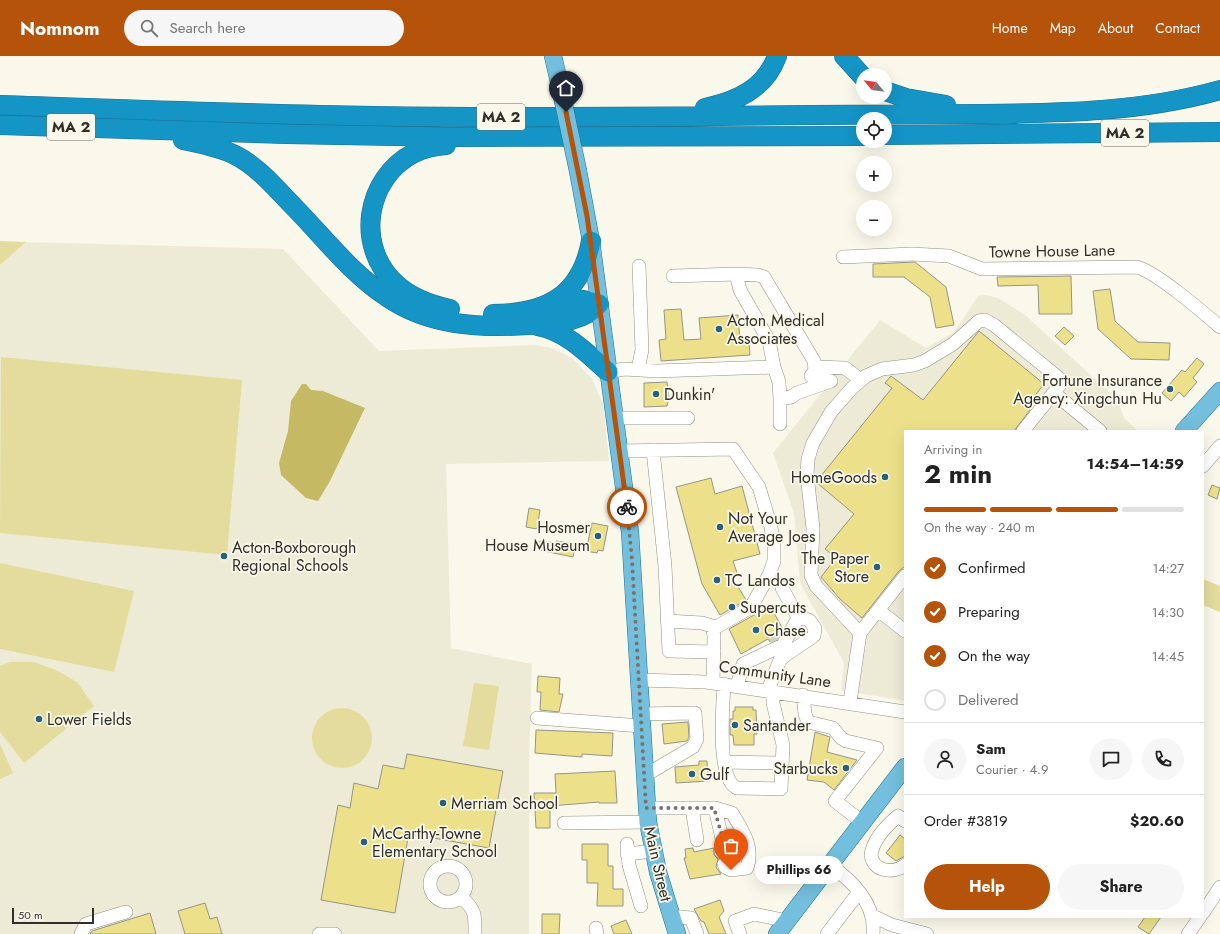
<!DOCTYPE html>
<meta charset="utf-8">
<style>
:root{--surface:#fff;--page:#f6f6f6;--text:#222;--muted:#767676;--line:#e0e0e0;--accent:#b45309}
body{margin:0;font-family:Jost,sans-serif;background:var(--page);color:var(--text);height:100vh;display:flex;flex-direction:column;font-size:15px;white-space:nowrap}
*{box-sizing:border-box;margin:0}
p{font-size:13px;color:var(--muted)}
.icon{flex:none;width:22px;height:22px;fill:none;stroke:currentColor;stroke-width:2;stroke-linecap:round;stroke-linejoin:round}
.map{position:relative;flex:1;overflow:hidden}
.side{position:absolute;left:904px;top:374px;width:300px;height:488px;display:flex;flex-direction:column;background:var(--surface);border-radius:0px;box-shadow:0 4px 16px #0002}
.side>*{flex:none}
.needle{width:26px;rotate:299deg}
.buttons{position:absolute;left:856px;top:12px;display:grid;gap:8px}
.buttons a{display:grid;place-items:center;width:36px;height:36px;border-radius:50%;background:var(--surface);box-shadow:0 4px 16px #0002;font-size:20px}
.scale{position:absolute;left:12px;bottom:10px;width:82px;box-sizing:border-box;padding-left:4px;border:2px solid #302f2a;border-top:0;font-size:11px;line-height:14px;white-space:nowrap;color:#302f2a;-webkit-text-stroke:3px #f9f8ea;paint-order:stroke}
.pin{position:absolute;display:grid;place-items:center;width:34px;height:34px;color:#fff;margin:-41px -17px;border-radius:50% 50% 50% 0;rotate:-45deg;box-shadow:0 0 4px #0007}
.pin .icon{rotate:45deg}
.courier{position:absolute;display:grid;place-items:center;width:40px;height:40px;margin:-20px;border:3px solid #b45309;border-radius:50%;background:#fff;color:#222;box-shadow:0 1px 5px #0007}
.bubble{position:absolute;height:28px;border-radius:14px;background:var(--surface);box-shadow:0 4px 16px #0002;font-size:13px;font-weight:700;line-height:28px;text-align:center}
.head em{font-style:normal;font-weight:700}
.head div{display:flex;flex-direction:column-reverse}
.head{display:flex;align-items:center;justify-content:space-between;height:68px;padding:0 20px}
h1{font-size:26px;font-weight:700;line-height:30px}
.bar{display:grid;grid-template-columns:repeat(4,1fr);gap:6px 4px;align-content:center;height:48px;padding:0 20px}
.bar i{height:5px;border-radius:3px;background:var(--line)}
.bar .current{background:var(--accent)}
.bar p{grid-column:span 4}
.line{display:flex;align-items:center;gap:10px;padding:0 20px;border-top:1px solid var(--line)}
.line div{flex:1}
.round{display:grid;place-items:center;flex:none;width:42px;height:42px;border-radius:21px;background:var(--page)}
ol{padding:0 20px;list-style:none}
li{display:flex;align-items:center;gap:12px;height:44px}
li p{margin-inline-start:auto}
li .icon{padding:4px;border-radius:50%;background:var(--accent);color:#fff;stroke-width:4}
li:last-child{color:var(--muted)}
li i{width:22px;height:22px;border:2px solid var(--line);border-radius:50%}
.primary-button{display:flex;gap:8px;margin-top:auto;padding:8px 20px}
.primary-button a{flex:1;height:46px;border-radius:24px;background:var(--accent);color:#fff;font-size:16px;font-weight:700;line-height:46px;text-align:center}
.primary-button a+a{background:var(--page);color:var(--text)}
header{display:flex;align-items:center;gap:24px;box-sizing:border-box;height:56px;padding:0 20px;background:var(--accent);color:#fff}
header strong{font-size:19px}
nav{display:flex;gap:22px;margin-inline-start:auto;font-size:14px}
.search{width:280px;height:36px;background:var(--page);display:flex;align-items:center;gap:10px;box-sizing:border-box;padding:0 14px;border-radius:22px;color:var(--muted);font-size:15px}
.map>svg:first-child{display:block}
</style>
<header>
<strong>Nomnom</strong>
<div class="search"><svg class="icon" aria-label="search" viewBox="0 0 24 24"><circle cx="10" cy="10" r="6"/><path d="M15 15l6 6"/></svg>Search here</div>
<nav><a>Home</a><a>Map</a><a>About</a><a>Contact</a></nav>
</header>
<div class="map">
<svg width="1220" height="878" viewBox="0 0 1220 878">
<rect width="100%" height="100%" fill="#f9f8ea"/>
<path fill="#edebd6" d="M26 186 283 193 379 295 534 289 548 291 563 297 574 304 592 323 603 348 609 405 446 408 451 592 532 608 529 704V878H0V209Z
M986 239 998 242 1025 259 1117 343 1125 363 1138 375H905V645L841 634 844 607 800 527 794 457 773 397 880 264 926 292 954 276 978 240Z"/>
<path fill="#e4dc9c" d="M0 185 26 186 0 209Z
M1 301 242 324 227 499 0 477Z
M0 507 134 535 114 616 0 593Z
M1203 523 1220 530V556L1203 549Z
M10 606H34L56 614 77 626 94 650 24 707 0 676V610Z
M474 627 499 630 489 694 463 690Z
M312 682a30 30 0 1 1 60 0a30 30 0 1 1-60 0Z
M0 688 13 717 0 723Z"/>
<path fill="#c5ba63" d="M302 328H306L311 334 323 335 365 352 330 425 318 445 306 442 281 419 279 407 288 375 291 345Z"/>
<path fill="#ece18a" stroke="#969488" d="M915 206 946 231 954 269 936 272 930 241 904 221H873V208Z
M1071 220 1072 258H1039L1038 229 998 230 997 221Z
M1110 233 1115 265 1138 286 1170 287 1169 304 1131 303 1098 273 1093 235Z
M681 253 684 284 701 283 699 262 738 259 740 285H749L750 299 661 305 659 284 666 283 664 254Z
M1064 271 1074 280 1065 289 1055 280Z
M979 275 1044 328 1026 351 1030 354 1014 375H905V510L899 515 862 562 840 543 821 521 836 502 825 493 854 458 816 426 892 332 885 327 891 320 923 344Z
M1197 302 1204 308 1193 322 1197 326 1184 341 1179 336 1171 345 1162 337 1182 314 1185 316Z
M667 326 669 342 667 350 644 351V327Z
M711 422 715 438 742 430 760 498 733 505 737 517 731 519 746 544 720 559 702 528 676 431Z
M1212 429 1220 432 1217 443 1208 439Z
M529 452 540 454 537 473 526 471Z
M592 467 608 470 603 495 598 494 597 497 586 495Z
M540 485 556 487V485L576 488 573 501 539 494Z
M770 550 783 573 777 576 779 580 777 583 770 586 768 583 741 598 729 573Z
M538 620 560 622 559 638H563L559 656 540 654 541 636H537Z
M735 651H753V654H756L757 678H754V689H734L733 679H730V663H733V655H735Z
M688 666 689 681 687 685 664 688 662 668Z
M536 674 613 677 612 700 582 698V701L535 697Z
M815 676 830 681 827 696 857 704 834 734 824 726 807 724Z
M407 698 503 715 489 792 411 778 409 776 395 857 321 844 338 749 350 752 354 727 378 733 383 709 404 713Z
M699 705H707L708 725 676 727 675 711 699 709Z
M615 715 617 747H599V746L550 750V772H536L534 737H556L555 718Z
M900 779 905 783V800L896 805 886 797Z
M582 788H608V810H613V833H623V850H597L598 827H587V804H582Z
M693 792 694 796 714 792V799L718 803 716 811 721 818 690 823 684 802H686L685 793Z
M720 844 724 855 719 861 726 878H709L704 866 701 865 694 853Z
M205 847 210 863 217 861 222 878H185L178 855Z
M150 857 156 878H90L92 875Z
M542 858H560L559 878H542Z
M1145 861H1161L1149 878 1138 871Z
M626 864 632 878H614L611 870Z"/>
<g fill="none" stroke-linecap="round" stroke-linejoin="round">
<path stroke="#d1d0c4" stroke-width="13" stroke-dasharray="13 6" stroke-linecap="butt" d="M771 587 780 582"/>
<defs>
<path id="minor" d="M843 201 912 198 949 200 982 213 1137 211C1156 216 1203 256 1220 271
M736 218 758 219 764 221 814 305 815 314 811 320 831 325 797 337 791 341 780 343 779 326 774 311 769 285 740 234Z
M673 220 736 218
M815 311 845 312 861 324
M638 313 642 294 639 210
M608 316 624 313 657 315 774 311
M1054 337 1100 375
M780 343V368
M614 362H688
M653 394 665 510 669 595 714 596
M619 395 733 393 759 431 771 471 774 491V505L769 519 751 551 713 573
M1203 410 1220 390
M782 532 799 563
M878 554 905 575
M667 565 702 567 712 570 714 580 713 627
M860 577 816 530 811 519 813 472 807 419 808 403 813 387 831 356 852 332 866 320 882 313 914 309 925 305 953 288 979 265 985 264 994 269 1060 323 1059 330 1023 375
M639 624 706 626 905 656
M724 628C723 649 716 723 737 732L781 733 783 689 773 647V635
M737 630 743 608 783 589 797 564 801 562 809 564 815 572 814 580 787 598 780 604 768 634
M803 639 805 658 808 666 833 672 841 682 846 685 877 692 835 745 862 766
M850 646 860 577 905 520
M640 658 695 657 697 683 693 691 644 720
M537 662 641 670
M725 706 782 707
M646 752H715L732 757C743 775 754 791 747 812L731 814 725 811 724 808
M692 752 697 784
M715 752 723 787 721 796
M905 765 898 760C886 770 873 784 871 799 873 816 894 818 905 809
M564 767 648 766
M723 787 730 789 733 809 731 814
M627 788 629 809 641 850
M627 798 653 795
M829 808C852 825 876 847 873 878
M430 828a18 18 0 1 1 36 0a18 18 0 1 1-36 0Z
M461 841C476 854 475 859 475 878
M1203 857 1220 831
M671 860 691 862 697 878
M873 860 892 869 927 878
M596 872 597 878
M81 878 86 868 126 856
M319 878H335
M740 878 735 865 754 858 787 865
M827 878 859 836
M1188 878 1200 861"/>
<path id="major" d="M553 0 559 26
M578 115 591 185 630 476 648 766 658 816 677 878
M1184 375 1220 335
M777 878 905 711"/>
<path id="highway" d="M844 0 863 21
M885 35 906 42 946 49
M0 49C125 53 250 58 374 60 520 62 665 61 811 59 868 59 925 58 983 58 1063 57 1142 56 1220 34
M705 52C737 45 765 33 777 0
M0 69 286 78 450 81 863 80
M885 79 1220 76
M183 84C201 88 219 91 235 99 259 111 277 134 296 153 325 183 352 218 387 241 429 270 480 272 529 269 553 267 583 267 599 248L583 244 540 252
M446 89C435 90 424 92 414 97 365 122 355 191 396 228 411 242 431 249 450 253
M493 258C546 258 581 240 591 185
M537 270C566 275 587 297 608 316"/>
</defs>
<use href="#minor" stroke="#918f83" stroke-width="14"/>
<use href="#major" stroke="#1e718f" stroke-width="18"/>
<use href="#highway" stroke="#1e718f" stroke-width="20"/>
<use href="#minor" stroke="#fff" stroke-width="13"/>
<use href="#major" stroke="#73bfdd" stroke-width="17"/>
<use href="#highway" stroke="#1594c6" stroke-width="19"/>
<defs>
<path id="major-bridge" d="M559 26 578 115"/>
</defs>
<use href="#major-bridge" stroke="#1e718f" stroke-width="18" stroke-linecap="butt"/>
<use href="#major-bridge" stroke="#73bfdd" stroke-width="17"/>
</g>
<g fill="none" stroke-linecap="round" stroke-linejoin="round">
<path stroke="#76756d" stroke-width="4" stroke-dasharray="0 7.2" d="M627 451 632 504 646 752H714L724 787 730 789 733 809 731 814"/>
<path stroke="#b45309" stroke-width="5" d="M566 56 587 160 627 451"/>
</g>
<g fill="#29607b" stroke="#f9f8ea" stroke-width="1.5">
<circle cx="719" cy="273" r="4"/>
<circle cx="1170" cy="333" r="4"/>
<circle cx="656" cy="338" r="4"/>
<circle cx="885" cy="421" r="4"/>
<circle cx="720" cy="471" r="4"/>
<circle cx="598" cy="480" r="4"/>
<circle cx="224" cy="500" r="4"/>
<circle cx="877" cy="511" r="4"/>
<circle cx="717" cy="524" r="4"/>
<circle cx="732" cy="551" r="4"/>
<circle cx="756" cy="574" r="4"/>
<circle cx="39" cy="663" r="4"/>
<circle cx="735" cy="669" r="4"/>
<circle cx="846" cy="712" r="4"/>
<circle cx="692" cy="718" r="4"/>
<circle cx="443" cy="747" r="4"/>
<circle cx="364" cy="786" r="4"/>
</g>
<g text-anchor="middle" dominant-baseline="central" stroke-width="3.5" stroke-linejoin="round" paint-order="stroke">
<g fill="#f9f8ea" stroke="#6c6b64" stroke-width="1">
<rect x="477" y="48" width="48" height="26" rx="3"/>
<rect x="47" y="58" width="48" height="26" rx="3"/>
<rect x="1101" y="64" width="48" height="26" rx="3"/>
</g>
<g font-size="15" font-weight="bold" fill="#302f2a">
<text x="501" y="61">MA 2</text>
<text x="71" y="71">MA 2</text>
<text x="1125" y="77">MA 2</text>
</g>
<g font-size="16" fill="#302f2a" stroke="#f9f8ea">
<text transform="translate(1052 195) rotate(-1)">Towne House Lane</text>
<text transform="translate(775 618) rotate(8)">Community Lane</text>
<text transform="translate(658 808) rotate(77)">Main Street</text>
</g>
<g font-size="16" fill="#302f2a" stroke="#f9f8ea" text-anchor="start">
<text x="727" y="264">Acton Medical<tspan x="727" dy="18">Associates</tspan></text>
<text x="1162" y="324" text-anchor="end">Fortune Insurance<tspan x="1162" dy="18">Agency: Xingchun Hu</tspan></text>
<text x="664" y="338">Dunkin'</text>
<text x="877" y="421" text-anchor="end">HomeGoods</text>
<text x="728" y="462">Not Your<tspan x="728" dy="18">Average Joes</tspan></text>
<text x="590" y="471" text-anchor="end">Hosmer<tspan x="590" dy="18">House Museum</tspan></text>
<text x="232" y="491">Acton-Boxborough<tspan x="232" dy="18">Regional Schools</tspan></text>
<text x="869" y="502" text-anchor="end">The Paper<tspan x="869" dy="18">Store</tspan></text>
<text x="725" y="524">TC Landos</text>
<text x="740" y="551">Supercuts</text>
<text x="764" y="574">Chase</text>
<text x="47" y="663">Lower Fields</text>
<text x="743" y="669">Santander</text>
<text x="838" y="712" text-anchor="end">Starbucks</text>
<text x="700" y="718">Gulf</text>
<text x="451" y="747">Merriam School</text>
<text x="372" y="777">McCarthy-Towne<tspan x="372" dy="18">Elementary School</tspan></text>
</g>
</g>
</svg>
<div class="buttons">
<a><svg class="needle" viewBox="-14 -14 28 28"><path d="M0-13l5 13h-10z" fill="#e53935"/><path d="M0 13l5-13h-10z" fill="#767676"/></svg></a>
<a><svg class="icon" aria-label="locate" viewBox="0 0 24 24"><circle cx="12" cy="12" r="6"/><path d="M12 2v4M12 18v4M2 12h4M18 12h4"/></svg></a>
<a>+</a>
<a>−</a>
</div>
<div class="scale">50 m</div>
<div class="pin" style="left:731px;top:814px;background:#ea580c"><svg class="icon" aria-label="bag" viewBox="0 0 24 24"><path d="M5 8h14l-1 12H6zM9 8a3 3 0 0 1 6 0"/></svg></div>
<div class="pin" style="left:566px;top:56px;background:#1f2937"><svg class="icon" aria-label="home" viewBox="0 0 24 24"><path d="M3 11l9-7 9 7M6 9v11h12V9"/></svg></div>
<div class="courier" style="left:627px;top:451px"><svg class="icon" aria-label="bike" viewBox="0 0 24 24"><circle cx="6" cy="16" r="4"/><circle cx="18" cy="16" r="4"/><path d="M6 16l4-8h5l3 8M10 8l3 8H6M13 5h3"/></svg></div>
<div class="bubble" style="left:755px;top:800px;width:88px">Phillips 66</div>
<section class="side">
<div class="head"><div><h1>2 min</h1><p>Arriving in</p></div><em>14:54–14:59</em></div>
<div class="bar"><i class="current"></i><i class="current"></i><i class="current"></i><i></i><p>On the way · 240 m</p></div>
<ol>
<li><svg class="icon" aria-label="check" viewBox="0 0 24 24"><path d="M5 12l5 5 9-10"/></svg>Confirmed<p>14:27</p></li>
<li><svg class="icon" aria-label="check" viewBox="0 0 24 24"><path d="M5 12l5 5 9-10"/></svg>Preparing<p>14:30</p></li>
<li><svg class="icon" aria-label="check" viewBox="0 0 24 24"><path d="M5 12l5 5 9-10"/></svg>On the way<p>14:45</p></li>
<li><i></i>Delivered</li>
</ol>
<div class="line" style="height:72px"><a class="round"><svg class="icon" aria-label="person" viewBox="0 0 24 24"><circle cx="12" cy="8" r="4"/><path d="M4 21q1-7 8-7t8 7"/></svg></a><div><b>Sam</b><p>Courier · 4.9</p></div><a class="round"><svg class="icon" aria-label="chat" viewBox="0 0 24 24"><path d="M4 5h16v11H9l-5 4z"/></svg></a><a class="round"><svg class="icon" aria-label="phone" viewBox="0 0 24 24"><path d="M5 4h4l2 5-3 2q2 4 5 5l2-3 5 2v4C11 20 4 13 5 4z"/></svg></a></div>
<div class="line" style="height:52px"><div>Order #3819</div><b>$20.60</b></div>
<div class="primary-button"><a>Help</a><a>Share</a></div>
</section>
</div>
